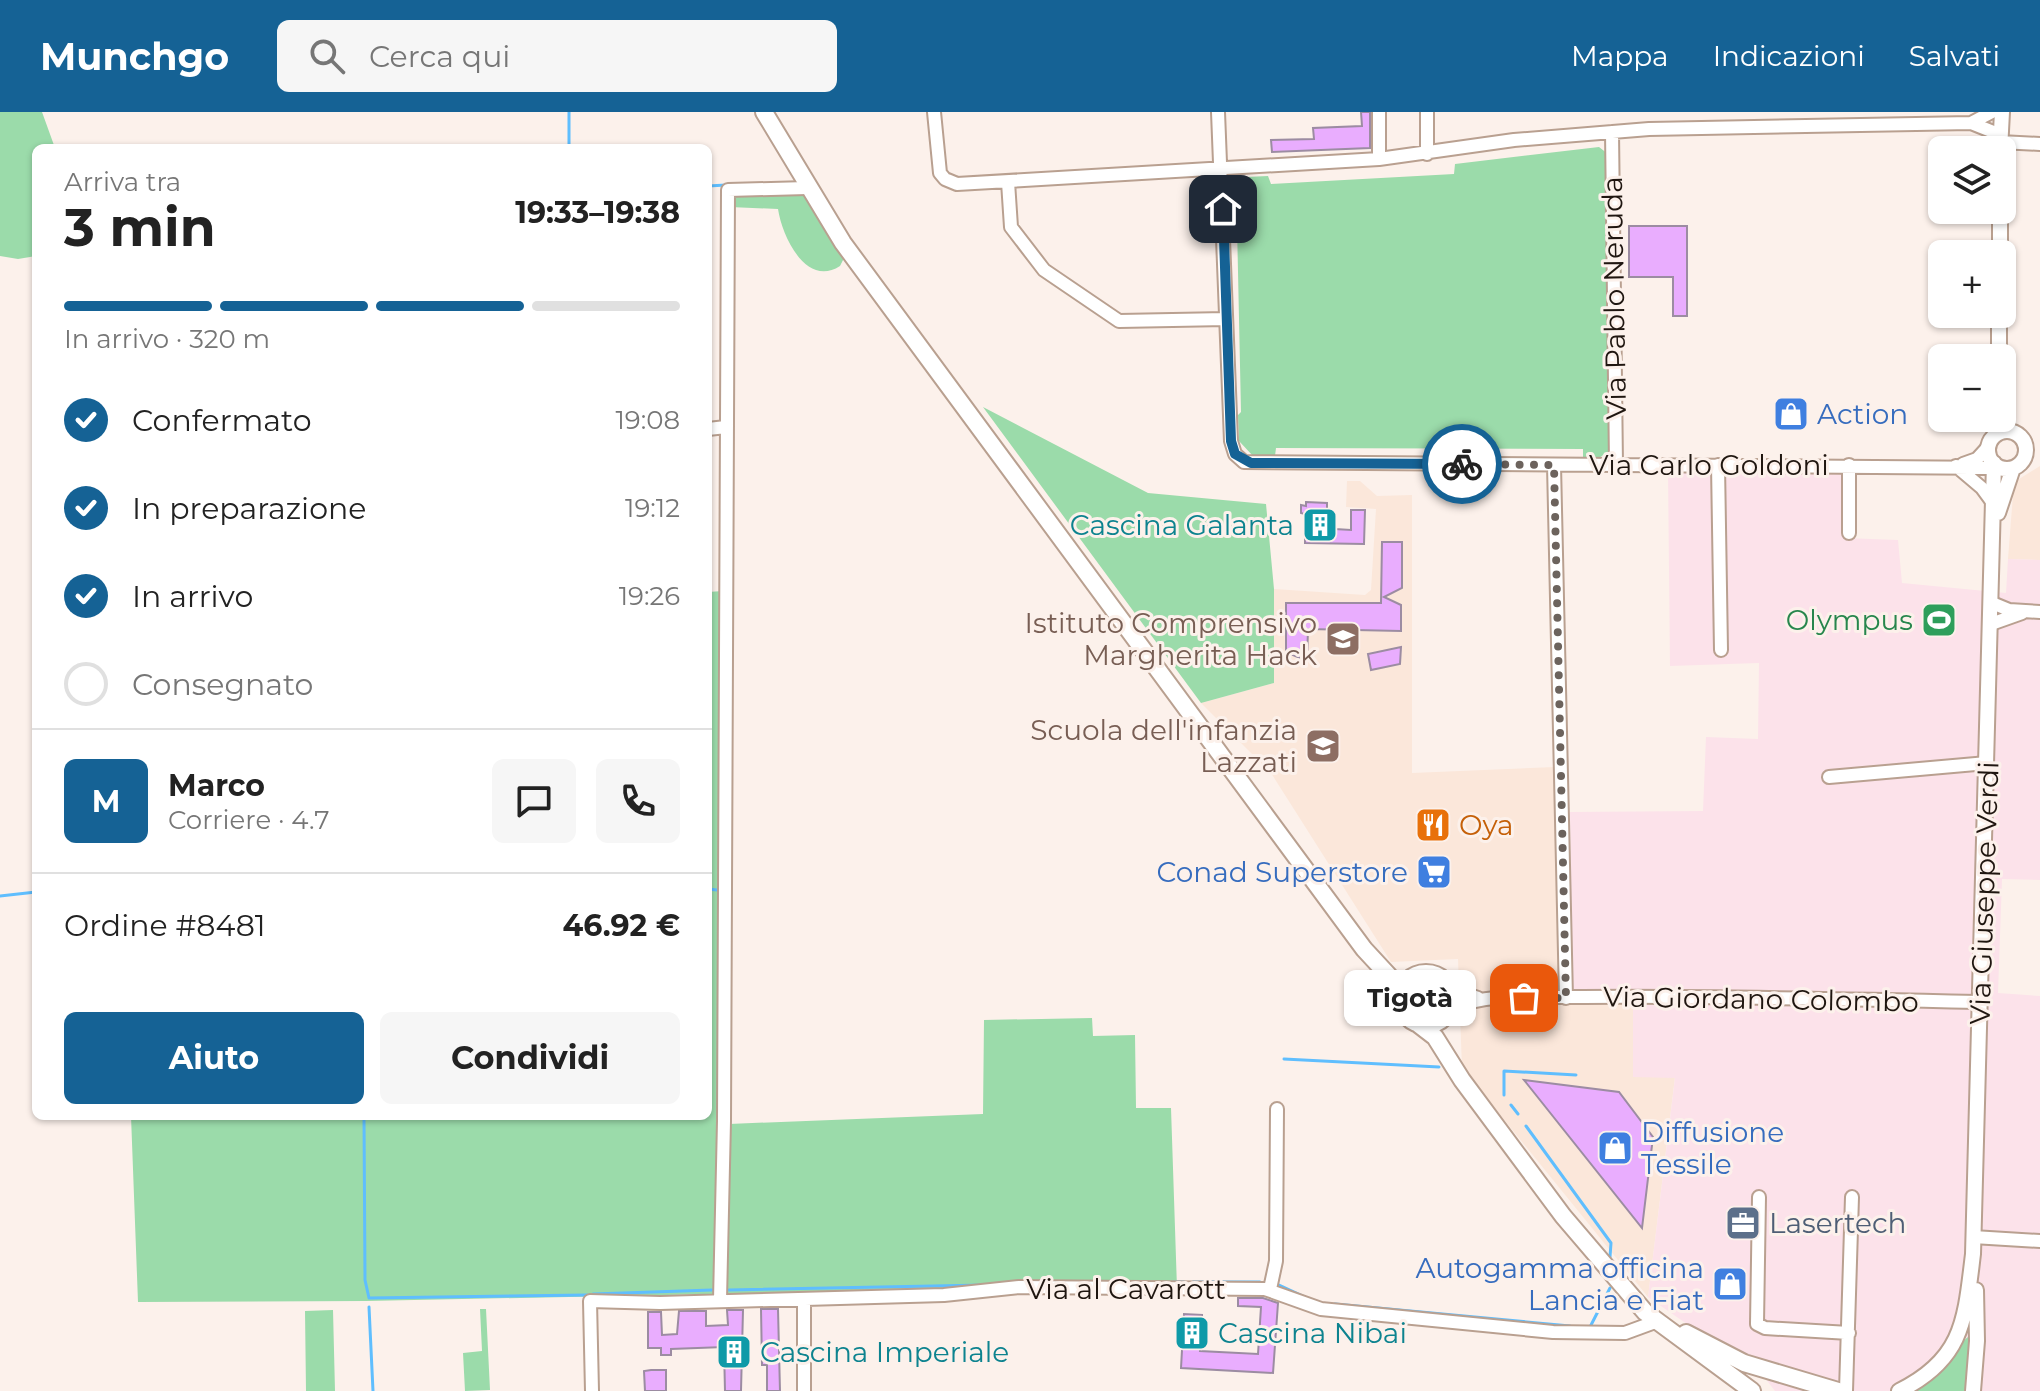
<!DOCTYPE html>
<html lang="it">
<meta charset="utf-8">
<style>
:root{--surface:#fff;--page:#f6f6f6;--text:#222;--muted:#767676;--line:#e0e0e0;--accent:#156295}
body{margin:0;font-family:Montserrat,sans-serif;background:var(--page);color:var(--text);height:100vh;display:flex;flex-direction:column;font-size:30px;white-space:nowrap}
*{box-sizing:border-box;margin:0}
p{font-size:26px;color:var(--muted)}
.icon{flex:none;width:44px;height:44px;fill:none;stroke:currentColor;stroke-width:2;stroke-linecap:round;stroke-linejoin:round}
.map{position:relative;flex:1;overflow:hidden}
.side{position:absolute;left:32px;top:32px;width:680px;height:976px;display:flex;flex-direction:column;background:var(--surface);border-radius:12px;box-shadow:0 2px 6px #0004}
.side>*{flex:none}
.tools{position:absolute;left:1928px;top:24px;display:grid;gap:16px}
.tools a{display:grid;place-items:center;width:88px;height:88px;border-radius:12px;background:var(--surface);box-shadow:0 2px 6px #0004;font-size:40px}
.pin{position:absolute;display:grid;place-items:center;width:68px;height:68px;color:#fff;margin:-34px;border-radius:16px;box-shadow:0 4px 12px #0006}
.courier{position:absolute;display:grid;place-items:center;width:80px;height:80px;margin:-40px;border:6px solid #156295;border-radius:50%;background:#fff;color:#222;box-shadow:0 2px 10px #0007}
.bubble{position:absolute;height:56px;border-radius:12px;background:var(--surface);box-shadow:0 2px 6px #0004;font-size:26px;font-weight:700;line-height:56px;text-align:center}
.head em{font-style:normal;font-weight:700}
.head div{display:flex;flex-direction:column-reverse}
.head{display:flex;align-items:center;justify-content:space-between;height:136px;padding:0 32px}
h1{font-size:52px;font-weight:700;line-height:60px}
.bar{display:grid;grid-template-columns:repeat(4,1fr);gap:12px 8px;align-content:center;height:96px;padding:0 32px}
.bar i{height:10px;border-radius:6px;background:var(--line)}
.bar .current{background:var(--accent)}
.bar p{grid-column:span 4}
.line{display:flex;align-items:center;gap:20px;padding:0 32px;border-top:2px solid var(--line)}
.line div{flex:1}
.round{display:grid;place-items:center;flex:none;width:84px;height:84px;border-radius:12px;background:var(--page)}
ol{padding:0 32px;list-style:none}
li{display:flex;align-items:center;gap:24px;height:88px}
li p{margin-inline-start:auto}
li .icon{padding:8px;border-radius:50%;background:var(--accent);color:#fff;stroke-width:4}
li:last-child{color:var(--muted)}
li i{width:44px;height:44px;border:4px solid var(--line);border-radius:50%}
.cta{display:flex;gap:16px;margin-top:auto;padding:16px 32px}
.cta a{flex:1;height:92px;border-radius:12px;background:var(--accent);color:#fff;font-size:32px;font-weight:700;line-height:92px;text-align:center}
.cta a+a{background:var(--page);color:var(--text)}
header{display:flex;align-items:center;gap:48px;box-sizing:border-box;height:112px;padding:0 40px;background:var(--accent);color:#fff}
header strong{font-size:38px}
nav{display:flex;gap:44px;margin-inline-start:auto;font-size:28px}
.search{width:560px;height:72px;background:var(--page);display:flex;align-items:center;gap:20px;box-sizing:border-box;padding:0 28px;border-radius:12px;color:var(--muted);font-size:30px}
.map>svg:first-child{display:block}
</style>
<header>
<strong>Munchgo</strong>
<div class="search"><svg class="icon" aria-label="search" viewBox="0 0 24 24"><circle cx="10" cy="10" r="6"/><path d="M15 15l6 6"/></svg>Cerca qui</div>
<nav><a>Mappa</a><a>Indicazioni</a><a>Salvati</a></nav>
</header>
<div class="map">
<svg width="2040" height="1279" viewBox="0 0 2040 1279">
<rect width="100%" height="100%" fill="#fcf1eb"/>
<path fill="#fbe7da" d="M2040 354V448L2008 447 2014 370Z
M1347 369H1360L1377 384 1412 383V661L1555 655 1560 893 1633 890 1675 965 1648 1185 1462 956 1458 847 1391 850 1271 661 1201 591 1274 571V477L1365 483 1371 478 1376 397 1346 395Z"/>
<path fill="#fce2ea" d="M1668 359H1844L1845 426 1898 428 1902 471 2006 481 2008 447 2040 448V768L2002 767 1998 881 2040 884V1279H1775L1751 1248 1710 1228 1648 1185 1675 966 1633 965V877L1572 878 1570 700 1703 699 1706 625 1758 627 1759 551 1670 554Z"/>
<path fill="#9bdbaa" d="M0 0H42L55 36H36V144L18 147 0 144Z
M1599 35 1608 42 1612 337 1599 346 1583 345V337L1276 336 1275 344H1253L1239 329 1238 303 1241 300 1237 113C1224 96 1235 79 1246 65L1268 64 1271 72 1454 62 1455 52Z
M731 79 801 80 845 144 840 154C806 176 782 124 778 97L730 95Z
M983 295 1148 381 1266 392 1274 477V571L1201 591Z
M723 479 715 1182 366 1189 138 1190 131 1004H708V480Z
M1407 887a19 19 0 1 1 38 0a19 19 0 1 1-38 0Z
M1092 906 1093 924 1135 923 1136 996H1171L1177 1176 725 1183 729 1012 983 1002 984 908Z
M480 1197H486L490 1278 465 1279 463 1241 482 1239Z
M333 1198 335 1279H306L305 1199Z
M1968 1225 1971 1227 1968 1279H1916L1941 1260 1962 1230Z"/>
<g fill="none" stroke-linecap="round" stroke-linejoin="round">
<path stroke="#5fbefe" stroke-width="3" d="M569 36V0
M708 74 726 73
M708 777 717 778
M0 784 36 780
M1284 947 1439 955
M1504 983V959L1576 963
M1511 993 1518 1002
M364 1004 365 1168 369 1186 587 1183
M1526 1014 1611 1131 1610 1145
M1173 1170H1184
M1193 1170H1260
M1279 1173 1305 1185
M729 1178 985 1173
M593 1182 712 1178
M1335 1192 1570 1214
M369 1195 373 1279
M1590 1215 1610 1176"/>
</g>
<path fill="#e9adfe" stroke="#9c8ca2" stroke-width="2" d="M1361 0H1370V36L1272 40 1271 28 1314 27 1313 16 1362 14Z
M1629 114H1687V204H1673V165H1629Z
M1306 390 1327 391V409L1335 410V417L1351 418V398H1365L1364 432 1305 431V402L1301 401V393L1306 394Z
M1382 430H1402V476L1384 485 1401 493V519L1308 517 1307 549 1286 540V491H1381Z
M1401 535 1400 552 1371 558 1368 542Z
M1524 968 1619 980 1653 1025 1642 1116Z
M1238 1186H1263L1278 1191 1273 1261 1181 1256 1184 1202 1202 1203 1200 1239 1258 1242 1261 1195 1238 1194Z
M761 1197H778L780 1279H767V1253H762Z
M727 1198H743L741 1279H725L724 1235 671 1237V1243H661V1236H648V1200H661L662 1223 677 1222 679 1199H706V1214L728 1213Z
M651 1258H666V1279H645L644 1259Z"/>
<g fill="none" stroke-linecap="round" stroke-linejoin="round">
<defs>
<path id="minor" d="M934 0 940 61 945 67 957 72 1379 47 1514 28 1649 17 1971 11 2001 23
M1218 0 1231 329 1235 342 1244 350 2003 356
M1379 0V47
M1971 11 1992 0
M1612 20 1616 353
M2000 30 2040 32
M1427 42V0
M1008 70 1011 115 1044 158 1119 209 1226 207
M708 317 726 315
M1963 352 1977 347 1988 335
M1554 353 1566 886
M1718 353 1721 538
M1956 354 1982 376 1993 391
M1849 421V353
M1992 491 2009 498 2040 500
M1991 512 2022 501
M1829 665 1987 651
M1449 876 1478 886
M1450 897C1490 879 1541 886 1583 885 1716 884 1848 887 1981 890
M1759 1085 1757 1212 1765 1216 1849 1221
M1973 1125 2040 1129
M1270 1177 1276 1149 1277 997
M720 1188 724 1009 728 78 807 76
M592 1279 590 1189 660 1191 944 1183 1019 1175 1265 1177 1321 1197 1553 1220 1625 1221 1655 1210
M804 1279V1187
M1846 1279 1852 1085"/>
<path id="tertiary" d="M2000 38 2002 0
M2000 98V142
M1999 246V202
M1988 338a19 19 0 1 1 38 0a19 19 0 1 1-38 0Z
M1998 401 2013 356
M1899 1279C1964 1247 1965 1207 1973 1142L1994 351
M1973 1279 1977 1229 1976 1178"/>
<path id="secondary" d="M764 0 843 131 1364 837 1389 864 1400 884
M1400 887a26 26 0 1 1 52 0a26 26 0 1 1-52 0Z
M1418 912 1435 925 1462 968 1563 1104 1645 1200 1752 1279
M1686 1221 1744 1251 1838 1279"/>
</defs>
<use href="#minor" stroke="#b9a090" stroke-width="16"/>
<use href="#tertiary" stroke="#b9a090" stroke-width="18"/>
<use href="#secondary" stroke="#b9a090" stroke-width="20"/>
<use href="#minor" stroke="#fff" stroke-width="12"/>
<use href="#tertiary" stroke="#fff" stroke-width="14"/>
<use href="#secondary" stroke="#fff" stroke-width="16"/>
</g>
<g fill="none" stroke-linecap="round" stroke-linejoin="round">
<path stroke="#6c635d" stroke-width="8" stroke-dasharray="0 14.4" d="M1462 352 1554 353 1566 886H1524"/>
<path stroke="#156295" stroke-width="10" d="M1223 97 1231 329 1235 342 1251 351 1462 352"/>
</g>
<defs>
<symbol id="shop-square" viewBox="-11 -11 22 22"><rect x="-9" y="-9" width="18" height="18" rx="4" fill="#3f7fe0" stroke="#fcf1eb"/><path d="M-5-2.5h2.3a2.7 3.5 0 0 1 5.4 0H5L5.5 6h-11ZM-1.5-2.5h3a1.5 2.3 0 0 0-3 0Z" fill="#fff"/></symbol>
<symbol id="building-square" viewBox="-11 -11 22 22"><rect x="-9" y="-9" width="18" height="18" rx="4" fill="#0f9aa8" stroke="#fcf1eb"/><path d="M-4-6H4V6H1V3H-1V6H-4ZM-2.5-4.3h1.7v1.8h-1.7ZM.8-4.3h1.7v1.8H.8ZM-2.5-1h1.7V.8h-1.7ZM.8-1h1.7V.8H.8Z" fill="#fff"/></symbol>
<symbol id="stadium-square" viewBox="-11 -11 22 22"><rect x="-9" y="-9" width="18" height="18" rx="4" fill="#2e9e5b" stroke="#fcf1eb"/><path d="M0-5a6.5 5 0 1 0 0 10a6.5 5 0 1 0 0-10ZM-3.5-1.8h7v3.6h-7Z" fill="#fff"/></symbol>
<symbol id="school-square" viewBox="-11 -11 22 22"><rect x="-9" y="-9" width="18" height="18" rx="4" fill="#8d6e63" stroke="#fcf1eb"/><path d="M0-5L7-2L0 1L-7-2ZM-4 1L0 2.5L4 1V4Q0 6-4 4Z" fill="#fff"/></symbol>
<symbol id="restaurant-square" viewBox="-11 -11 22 22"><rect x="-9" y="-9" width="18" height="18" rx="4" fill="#e8710a" stroke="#fcf1eb"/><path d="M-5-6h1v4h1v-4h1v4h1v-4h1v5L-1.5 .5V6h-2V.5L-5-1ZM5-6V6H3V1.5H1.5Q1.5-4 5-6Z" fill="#fff"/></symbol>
<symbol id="supermarket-square" viewBox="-11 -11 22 22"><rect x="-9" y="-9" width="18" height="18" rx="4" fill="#3f7fe0" stroke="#fcf1eb"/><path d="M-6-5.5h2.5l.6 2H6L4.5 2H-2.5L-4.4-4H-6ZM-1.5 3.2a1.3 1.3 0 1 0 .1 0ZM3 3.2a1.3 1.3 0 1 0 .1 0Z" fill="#fff"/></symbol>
<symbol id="office-square" viewBox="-11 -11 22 22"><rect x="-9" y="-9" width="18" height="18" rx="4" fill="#5c6f8a" stroke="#fcf1eb"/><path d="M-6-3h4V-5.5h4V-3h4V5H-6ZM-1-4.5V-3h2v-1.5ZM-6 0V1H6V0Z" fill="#fff"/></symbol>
</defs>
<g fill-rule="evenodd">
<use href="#shop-square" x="1771" y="282" width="40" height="40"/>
<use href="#building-square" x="1300" y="393" width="40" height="40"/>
<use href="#stadium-square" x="1919" y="488" width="40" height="40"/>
<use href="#school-square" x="1323" y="507" width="40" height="40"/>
<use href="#school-square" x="1303" y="614" width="40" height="40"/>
<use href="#restaurant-square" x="1413" y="693" width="40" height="40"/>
<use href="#supermarket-square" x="1414" y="740" width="40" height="40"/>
<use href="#shop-square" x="1595" y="1016" width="40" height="40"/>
<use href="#office-square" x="1723" y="1091" width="40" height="40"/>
<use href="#shop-square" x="1710" y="1152" width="40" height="40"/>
<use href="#building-square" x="1172" y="1201" width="40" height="40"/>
<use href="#building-square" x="714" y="1220" width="40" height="40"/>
</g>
<g text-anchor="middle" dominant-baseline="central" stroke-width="6" stroke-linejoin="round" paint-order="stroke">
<g font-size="28" fill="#1f1610" stroke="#fcf1eb">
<text transform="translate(1614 186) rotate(-91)">Via Pablo Neruda</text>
<text x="1709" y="353">Via Carlo Goldoni</text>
<text transform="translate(1984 781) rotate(-88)">Via Giuseppe Verdi</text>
<text transform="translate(1761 887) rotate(1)">Via Giordano Colombo</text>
<text x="1126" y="1177">Via al Cavarott</text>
</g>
<g font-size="28" fill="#366cbe" stroke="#fcf1eb" text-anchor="start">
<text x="1817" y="302">Action</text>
<text x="1408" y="760" text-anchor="end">Conad Superstore</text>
<text x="1641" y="1020">Diffusione<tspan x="1641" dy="32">Tessile</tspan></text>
<text x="1704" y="1156" text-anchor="end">Autogamma officina<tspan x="1704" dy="32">Lancia e Fiat</tspan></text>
</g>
<g font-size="28" fill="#0d838f" stroke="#fcf1eb" text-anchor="start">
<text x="1294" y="413" text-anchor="end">Cascina Galanta</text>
<text x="1218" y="1221">Cascina Nibai</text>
<text x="760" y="1240">Cascina Imperiale</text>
</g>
<g font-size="28" fill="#27864d" stroke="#fcf1eb" text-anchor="end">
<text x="1913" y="508">Olympus</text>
</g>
<g font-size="28" fill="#785e54" stroke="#fcf1eb" text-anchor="end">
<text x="1317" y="511">Istituto Comprensivo<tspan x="1317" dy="32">Margherita Hack</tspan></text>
<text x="1297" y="618">Scuola dell'infanzia<tspan x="1297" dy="32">Lazzati</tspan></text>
</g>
<g font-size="28" fill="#c56008" stroke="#fcf1eb" text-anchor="start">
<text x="1459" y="713">Oya</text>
</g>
<g font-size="28" fill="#4e5e75" stroke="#fcf1eb" text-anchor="start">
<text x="1769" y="1111">Lasertech</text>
</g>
</g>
</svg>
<div class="tools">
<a><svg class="icon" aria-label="layers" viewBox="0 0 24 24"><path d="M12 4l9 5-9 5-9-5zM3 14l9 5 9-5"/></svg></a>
<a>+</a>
<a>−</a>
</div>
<div class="pin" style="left:1524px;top:886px;background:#ea580c"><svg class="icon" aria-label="bag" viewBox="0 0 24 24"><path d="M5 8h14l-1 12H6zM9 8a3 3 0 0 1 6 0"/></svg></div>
<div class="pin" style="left:1223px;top:97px;background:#1f2937"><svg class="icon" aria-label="home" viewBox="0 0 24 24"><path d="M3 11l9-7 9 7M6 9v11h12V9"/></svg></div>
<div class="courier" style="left:1462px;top:352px"><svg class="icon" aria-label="bike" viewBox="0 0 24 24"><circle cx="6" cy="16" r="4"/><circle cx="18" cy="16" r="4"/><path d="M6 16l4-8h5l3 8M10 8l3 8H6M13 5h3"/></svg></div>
<div class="bubble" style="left:1344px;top:858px;width:132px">Tigotà</div>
<section class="side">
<div class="head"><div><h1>3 min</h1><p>Arriva tra</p></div><em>19:33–19:38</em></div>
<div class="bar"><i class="current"></i><i class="current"></i><i class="current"></i><i></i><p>In arrivo · 320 m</p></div>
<ol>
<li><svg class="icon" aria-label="check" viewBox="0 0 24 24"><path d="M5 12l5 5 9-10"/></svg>Confermato<p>19:08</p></li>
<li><svg class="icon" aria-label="check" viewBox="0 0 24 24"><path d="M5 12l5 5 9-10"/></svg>In preparazione<p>19:12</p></li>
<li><svg class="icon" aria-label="check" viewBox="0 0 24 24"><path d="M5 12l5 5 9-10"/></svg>In arrivo<p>19:26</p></li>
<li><i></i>Consegnato</li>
</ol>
<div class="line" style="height:144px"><b class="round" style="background:var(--accent);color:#fff">M</b><div><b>Marco</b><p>Corriere · 4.7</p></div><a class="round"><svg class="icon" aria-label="chat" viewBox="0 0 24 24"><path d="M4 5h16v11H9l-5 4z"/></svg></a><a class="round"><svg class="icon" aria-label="phone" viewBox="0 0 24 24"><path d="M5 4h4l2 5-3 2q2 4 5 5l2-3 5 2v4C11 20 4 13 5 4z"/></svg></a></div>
<div class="line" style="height:104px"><div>Ordine #8481</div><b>46.92 €</b></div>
<div class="cta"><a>Aiuto</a><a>Condividi</a></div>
</section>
</div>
